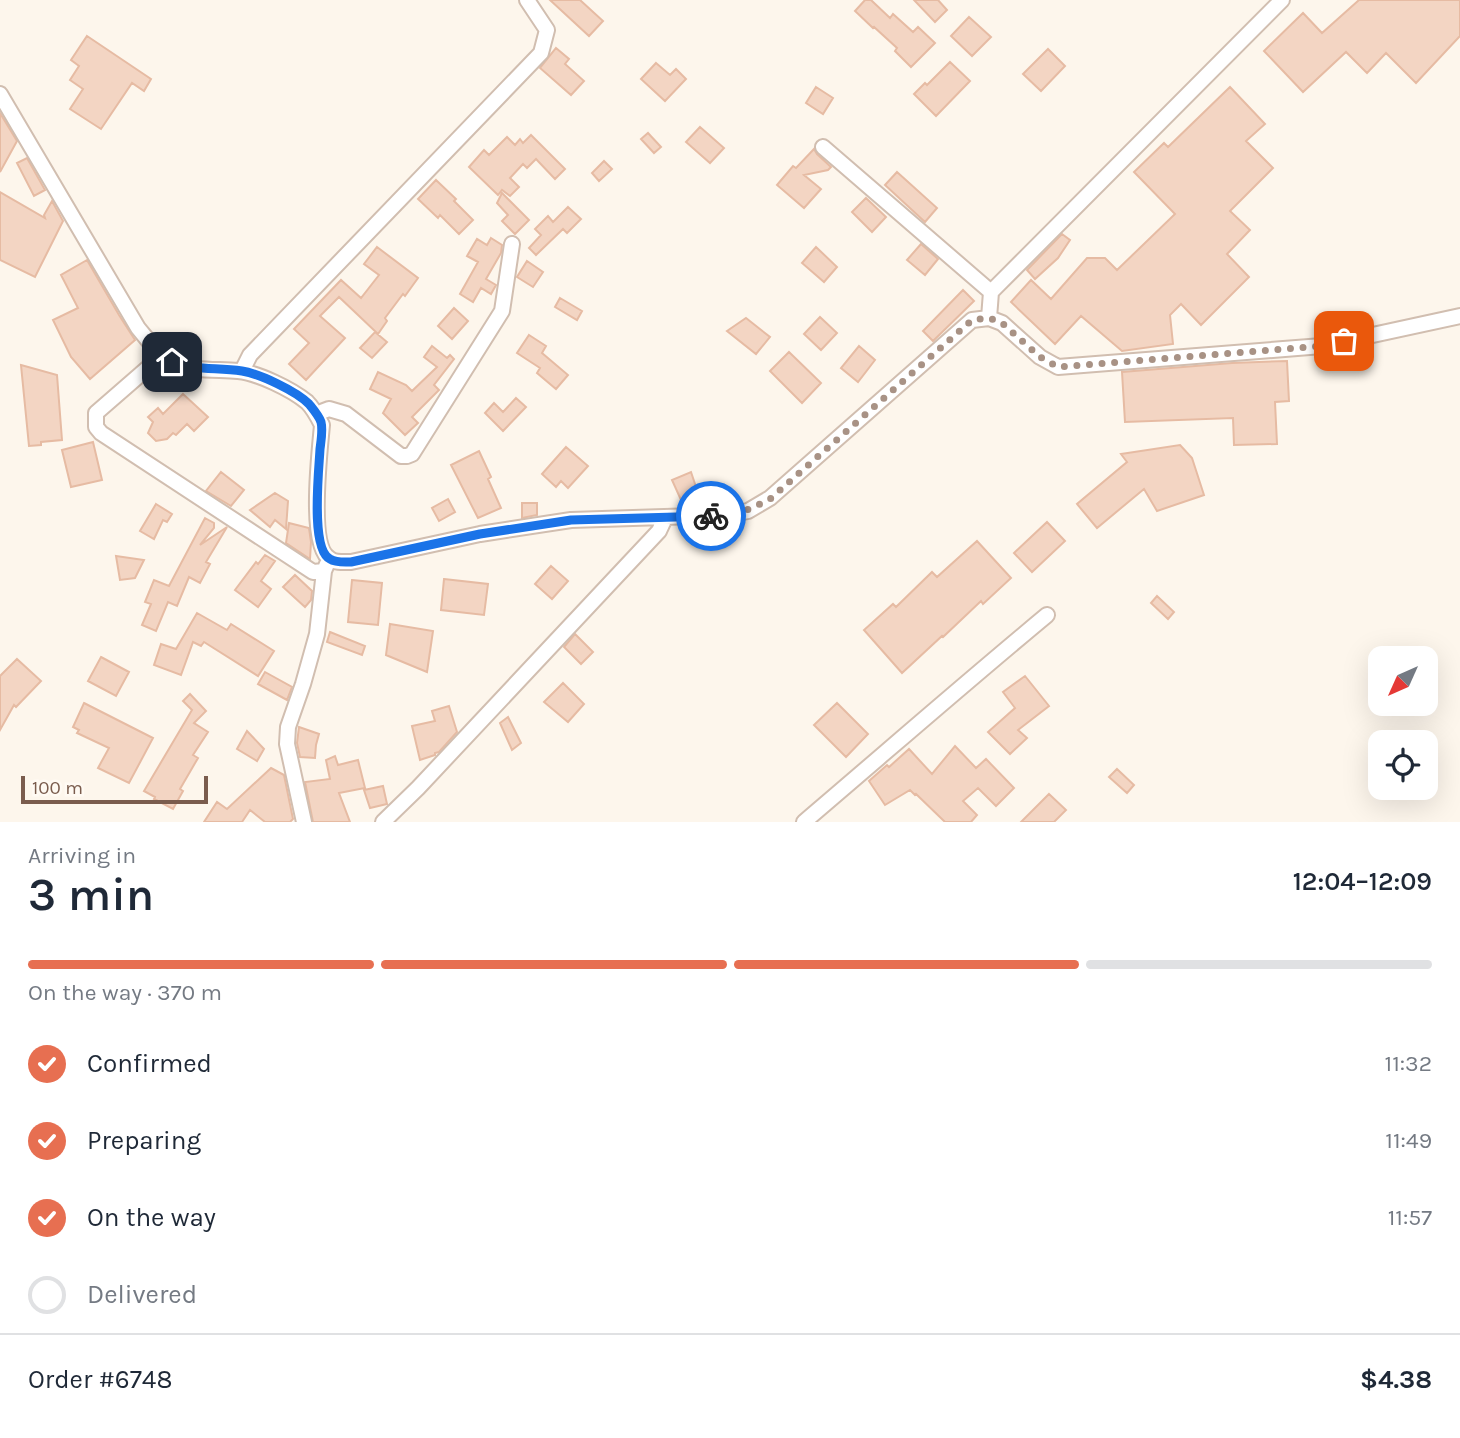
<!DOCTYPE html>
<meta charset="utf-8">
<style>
:root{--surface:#fff;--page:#f6f6f7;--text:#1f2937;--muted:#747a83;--line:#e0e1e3;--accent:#e76f51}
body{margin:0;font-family:Karla,sans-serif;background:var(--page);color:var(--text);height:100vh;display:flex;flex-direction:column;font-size:26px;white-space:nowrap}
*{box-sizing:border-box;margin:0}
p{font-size:23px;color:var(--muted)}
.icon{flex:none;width:38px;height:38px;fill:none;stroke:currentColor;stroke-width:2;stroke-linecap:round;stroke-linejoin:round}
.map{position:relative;height:822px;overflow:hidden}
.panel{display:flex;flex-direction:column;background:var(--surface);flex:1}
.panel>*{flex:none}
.needle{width:46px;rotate:225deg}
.tools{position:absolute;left:1368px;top:646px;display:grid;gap:14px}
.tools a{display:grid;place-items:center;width:70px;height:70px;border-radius:14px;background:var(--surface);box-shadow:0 7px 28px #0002;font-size:35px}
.scale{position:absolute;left:21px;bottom:18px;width:187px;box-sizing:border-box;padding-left:7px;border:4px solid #7a5c4d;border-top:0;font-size:19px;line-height:24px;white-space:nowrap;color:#7a5c4d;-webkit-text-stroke:5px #fffaf3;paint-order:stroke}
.pin{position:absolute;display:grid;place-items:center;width:60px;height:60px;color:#fff;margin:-30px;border-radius:14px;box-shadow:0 4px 10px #0006}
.courier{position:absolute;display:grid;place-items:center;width:70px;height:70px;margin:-35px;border:5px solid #1a73e8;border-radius:50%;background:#fff;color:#222;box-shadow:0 2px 9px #0007}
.overview em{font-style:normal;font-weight:600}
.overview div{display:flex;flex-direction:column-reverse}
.overview{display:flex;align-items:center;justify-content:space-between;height:119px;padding:0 28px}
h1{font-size:46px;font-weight:600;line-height:52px}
.bar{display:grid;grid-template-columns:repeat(4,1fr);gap:10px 7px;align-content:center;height:84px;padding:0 28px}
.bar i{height:9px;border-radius:5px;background:var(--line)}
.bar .active{background:var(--accent)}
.bar p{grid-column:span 4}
.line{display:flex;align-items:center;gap:18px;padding:0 28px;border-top:2px solid var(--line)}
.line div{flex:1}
ol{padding:0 28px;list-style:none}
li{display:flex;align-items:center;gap:21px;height:77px}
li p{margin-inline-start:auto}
li .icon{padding:7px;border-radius:50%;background:var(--accent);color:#fff;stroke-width:4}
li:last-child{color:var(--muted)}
li i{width:38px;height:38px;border:4px solid var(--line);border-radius:50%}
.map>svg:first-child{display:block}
</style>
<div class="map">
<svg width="1460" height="822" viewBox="0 0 1460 822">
<rect width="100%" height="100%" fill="#fdf6ec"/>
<path fill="#f3d5c3" stroke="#e6bba3" stroke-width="2" d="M550 0H580L603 21 589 36Z
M865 0H871L890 18 893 14 913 32 918 27 935 43 911 67 895 51 897 48 874 27 873 28 855 11Z
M914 0H938L947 10 935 22Z
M1359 0H1460V36L1416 83 1386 53 1367 73 1346 52 1303 92 1264 51 1303 13 1322 33Z
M969 17 991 37 972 56 951 36Z
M87 36 151 79 144 91 132 83 101 129 70 109 83 89 70 80 79 66 71 60Z
M556 48 569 59 565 64 584 81 571 95 540 68Z
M1048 49 1065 66 1041 91 1023 74Z
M950 62 970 81 936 116 914 94 925 83 927 85Z
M656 63 670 75 676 69 686 79 665 101 641 79Z
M816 87 833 98 823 114 806 103Z
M1230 87 1265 124 1246 141 1273 168 1230 211 1250 230 1227 254 1249 277 1201 325 1181 304 1170 315 1173 344 1122 351 1081 316 1055 344 1011 302 1031 280 1051 299 1087 258H1105L1117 270 1175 214 1134 172 1164 143 1168 147Z
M0 113 17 141 0 172Z
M700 127 724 148 710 163 686 142Z
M648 133 661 147 654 153 641 139Z
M531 135 565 169 555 179 536 159 527 168 523 164 510 178 519 187 510 196 502 190 498 195 469 167 484 150 489 155 507 137 515 145 520 139 523 143Z
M814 149 817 154 831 167 828 170 804 175 821 189 804 208 777 185 793 166 796 168Z
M27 158 45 190 34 196 17 163Z
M604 161 612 169 599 181 592 173Z
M897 172 937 208 925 222 885 185Z
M436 180 456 199 454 201 473 220 459 234 440 215 438 218 418 199Z
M0 192 45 218 44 215 52 201 63 221 35 277 0 260Z
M502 193 529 220 515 234 502 221 508 215 497 203Z
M866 198 886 217 872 232 852 212Z
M568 207 581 219 567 233 563 229 536 255 529 248 541 235 535 229 548 216 553 222Z
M1062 234 1070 240 1058 258 1035 279 1027 270Z
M491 238 502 245 501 253 486 279 496 285 491 294 481 288 473 302 460 294 478 262 467 256 477 239 487 245Z
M921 244 938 259 925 275 907 260Z
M377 247 418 278 405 296 403 294 385 318 387 321 378 334 339 297 320 316 345 338 306 380 289 364 309 343 294 329 341 280 361 298 379 275 364 264Z
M816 247 837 267 824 282 802 263Z
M87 260 119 315 135 340 90 379 71 357 53 320 78 308 61 275Z
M527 261 543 272 533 287 517 277Z
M963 290 974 301 933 341 923 331Z
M560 298 582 311 577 320 555 307Z
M454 308 468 321 452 339 438 326Z
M820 317 837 333 821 350 804 334Z
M746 318 770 337 756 354 727 331Z
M375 332 387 342 372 358 360 348Z
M529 335 546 346 542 353 568 375 556 389 537 373 540 368 517 353Z
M432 346 447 358 450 355 454 359 434 385 439 390 412 417 418 423 405 435 383 413 391 399 370 389 378 372 406 385 412 391 437 367 424 357Z
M859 346 875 360 858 382 841 368Z
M789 352 821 383 802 403 770 371Z
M1287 361 1289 401 1275 402 1277 444 1234 445 1233 418 1125 422 1122 372 1232 363Z
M21 365 57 375 62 440 41 442V445L29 446Z
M183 394 208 417 194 431 187 424 176 435 173 433 167 439 156 441 148 433 153 422 148 417 158 408 163 414Z
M516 398 526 407 503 431 485 413 494 403 503 412Z
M93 442 102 480 71 487 62 450Z
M1180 445 1192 458 1204 495 1157 511 1144 489 1097 528 1077 504 1127 462 1121 454Z
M566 447 588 466 568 488 561 481 556 487 542 474Z
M479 451 491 477 488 479 501 508 478 518 451 465Z
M221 472 244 490 231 506 206 491Z
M691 472 698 493 681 500 672 480Z
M275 493 288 501 286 529 275 520 270 527 250 510Z
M448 499 455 512 439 521 432 508Z
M522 503H537V515L522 518Z
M156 504 172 514 167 522 163 520 154 539 140 531Z
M205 518 214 523V528L200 545 227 527 206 562 210 564 200 583 189 577 177 606 168 602 156 631 142 625 151 604 145 602 154 580 169 586Z
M1047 522 1065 541 1032 572 1014 553Z
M289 523 309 528 311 542 310 559 286 543Z
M977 541 1011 578 983 604 981 601 943 637 942 636 902 673 864 630 893 604 896 607 932 572 937 577Z
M265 555 275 561 261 581 271 589 258 607 235 590 256 562 258 564Z
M116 556 144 560 135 578 120 580Z
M551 566 568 581 552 599 535 584Z
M295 575 312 591 311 600 305 607 283 587Z
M444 579 488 584 484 615 441 610Z
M352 580 382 583 378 625 348 622Z
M1157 596 1174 612 1168 619 1151 603Z
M197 613 227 630 231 624 274 651 258 676 204 642 201 646 193 642 181 675 154 665 161 644 176 649Z
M390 624 433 631 427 672 386 655Z
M330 632 365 646 362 655 327 642Z
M575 634 593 652 581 664 564 647Z
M101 657 129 672 116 696 88 681Z
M17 659 41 681 16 707 14 705 0 730V676Z
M265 672 292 687 287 700 258 684Z
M1025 676 1049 706 1018 730 1027 738 1010 754 988 732 1015 708 1003 692Z
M563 683 584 704 568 722 544 702Z
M190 694 206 711 194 723 208 732 193 755 198 758 180 789 183 791 173 809 154 799 155 797 144 791 192 710 183 701Z
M84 703 153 738 129 783 98 768 109 748 77 733 79 730 73 727Z
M837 703 868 734 846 757 814 725Z
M449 706 457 732 439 752 435 753V755L420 760 412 726 435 721 432 711Z
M508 717 521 743 512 750 500 723Z
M299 727 319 734 316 745 315 758 300 757 297 743Z
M247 731 264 749 257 761 237 749Z
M955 746 976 768 986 759 1014 788 996 806 978 788 963 801 977 815 971 822H945L916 794 915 795 910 790 885 805 869 781 887 765 889 767 909 749 932 774Z
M335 756 338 765 358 760 365 788 339 793 350 822H313L305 782 330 779 326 760Z
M271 768 284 775 293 819 290 822H265L250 810 242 822H204L217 802 227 809Z
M1117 769 1134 785 1127 793 1109 777Z
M383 786 387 804 370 808 364 790Z
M1049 794 1066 810 1054 822H1021Z"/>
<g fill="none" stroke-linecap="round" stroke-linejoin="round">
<defs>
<path id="street" d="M0 94 138 328C149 341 158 355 173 362 192 372 217 369 238 371 258 373 291 389 307 402 313 408 318 417 322 425 320 448 308 547 330 559 335 563 345 562 351 562L480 534 571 520 726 515 748 511 770 498 972 320 989 318 1002 323 1040 357 1058 367 1322 346 1460 316
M823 147 991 292 989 318
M991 292 1282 0
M160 354 150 366 96 413V427L101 433 313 572 324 571
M242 371 250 355 541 53 547 30 527 0
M316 414 329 409 346 414 401 456H407L412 454 502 311 512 244
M304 822 287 744 288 727 303 684 317 634 324 571 327 564
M383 822 418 788 659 531 665 518
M804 822C885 753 965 683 1047 615"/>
</defs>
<use href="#street" stroke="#d1beb0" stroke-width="18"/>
<use href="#street" stroke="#fff" stroke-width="14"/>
</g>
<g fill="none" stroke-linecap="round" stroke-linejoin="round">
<path stroke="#a89285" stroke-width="7" stroke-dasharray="0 12.6" d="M711 516C737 515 747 511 770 499L972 320 989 318 1002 323 1040 357 1058 367 1322 346 1344 341"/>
<path stroke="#1a73e8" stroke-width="9" d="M172 362C196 371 217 367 242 371 260 374 296 391 309 404 313 409 319 416 321 422 323 430 321 441 320 449 319 470 310 549 330 559 336 563 345 562 351 562L480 534 571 520 711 516"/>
</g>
</svg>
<div class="tools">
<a><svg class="needle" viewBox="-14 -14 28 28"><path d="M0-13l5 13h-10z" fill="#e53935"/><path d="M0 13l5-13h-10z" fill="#747a83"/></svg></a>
<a><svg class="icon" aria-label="locate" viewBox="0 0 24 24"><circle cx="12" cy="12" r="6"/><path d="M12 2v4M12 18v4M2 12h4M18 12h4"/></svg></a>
</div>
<div class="scale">100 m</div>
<div class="pin" style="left:1344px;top:341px;background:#ea580c"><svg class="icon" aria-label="bag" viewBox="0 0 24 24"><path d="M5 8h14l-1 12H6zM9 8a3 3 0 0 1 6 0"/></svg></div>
<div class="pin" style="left:172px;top:362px;background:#1f2937"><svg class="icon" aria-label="home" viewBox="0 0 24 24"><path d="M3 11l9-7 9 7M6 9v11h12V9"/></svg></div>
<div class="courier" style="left:711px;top:516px"><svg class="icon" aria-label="bike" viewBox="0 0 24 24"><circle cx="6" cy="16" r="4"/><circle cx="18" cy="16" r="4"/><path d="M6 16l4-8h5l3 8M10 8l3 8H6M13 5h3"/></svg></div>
</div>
<section class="panel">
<div class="overview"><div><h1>3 min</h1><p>Arriving in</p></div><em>12:04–12:09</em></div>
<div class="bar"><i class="active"></i><i class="active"></i><i class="active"></i><i></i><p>On the way · 370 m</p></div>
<ol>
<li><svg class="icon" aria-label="check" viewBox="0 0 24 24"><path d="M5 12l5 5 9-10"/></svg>Confirmed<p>11:32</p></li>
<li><svg class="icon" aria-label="check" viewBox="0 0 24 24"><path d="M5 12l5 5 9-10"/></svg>Preparing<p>11:49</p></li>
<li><svg class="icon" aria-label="check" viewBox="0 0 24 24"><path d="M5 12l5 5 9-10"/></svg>On the way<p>11:57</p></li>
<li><i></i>Delivered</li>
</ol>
<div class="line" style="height:91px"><div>Order #6748</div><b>$4.38</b></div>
</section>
